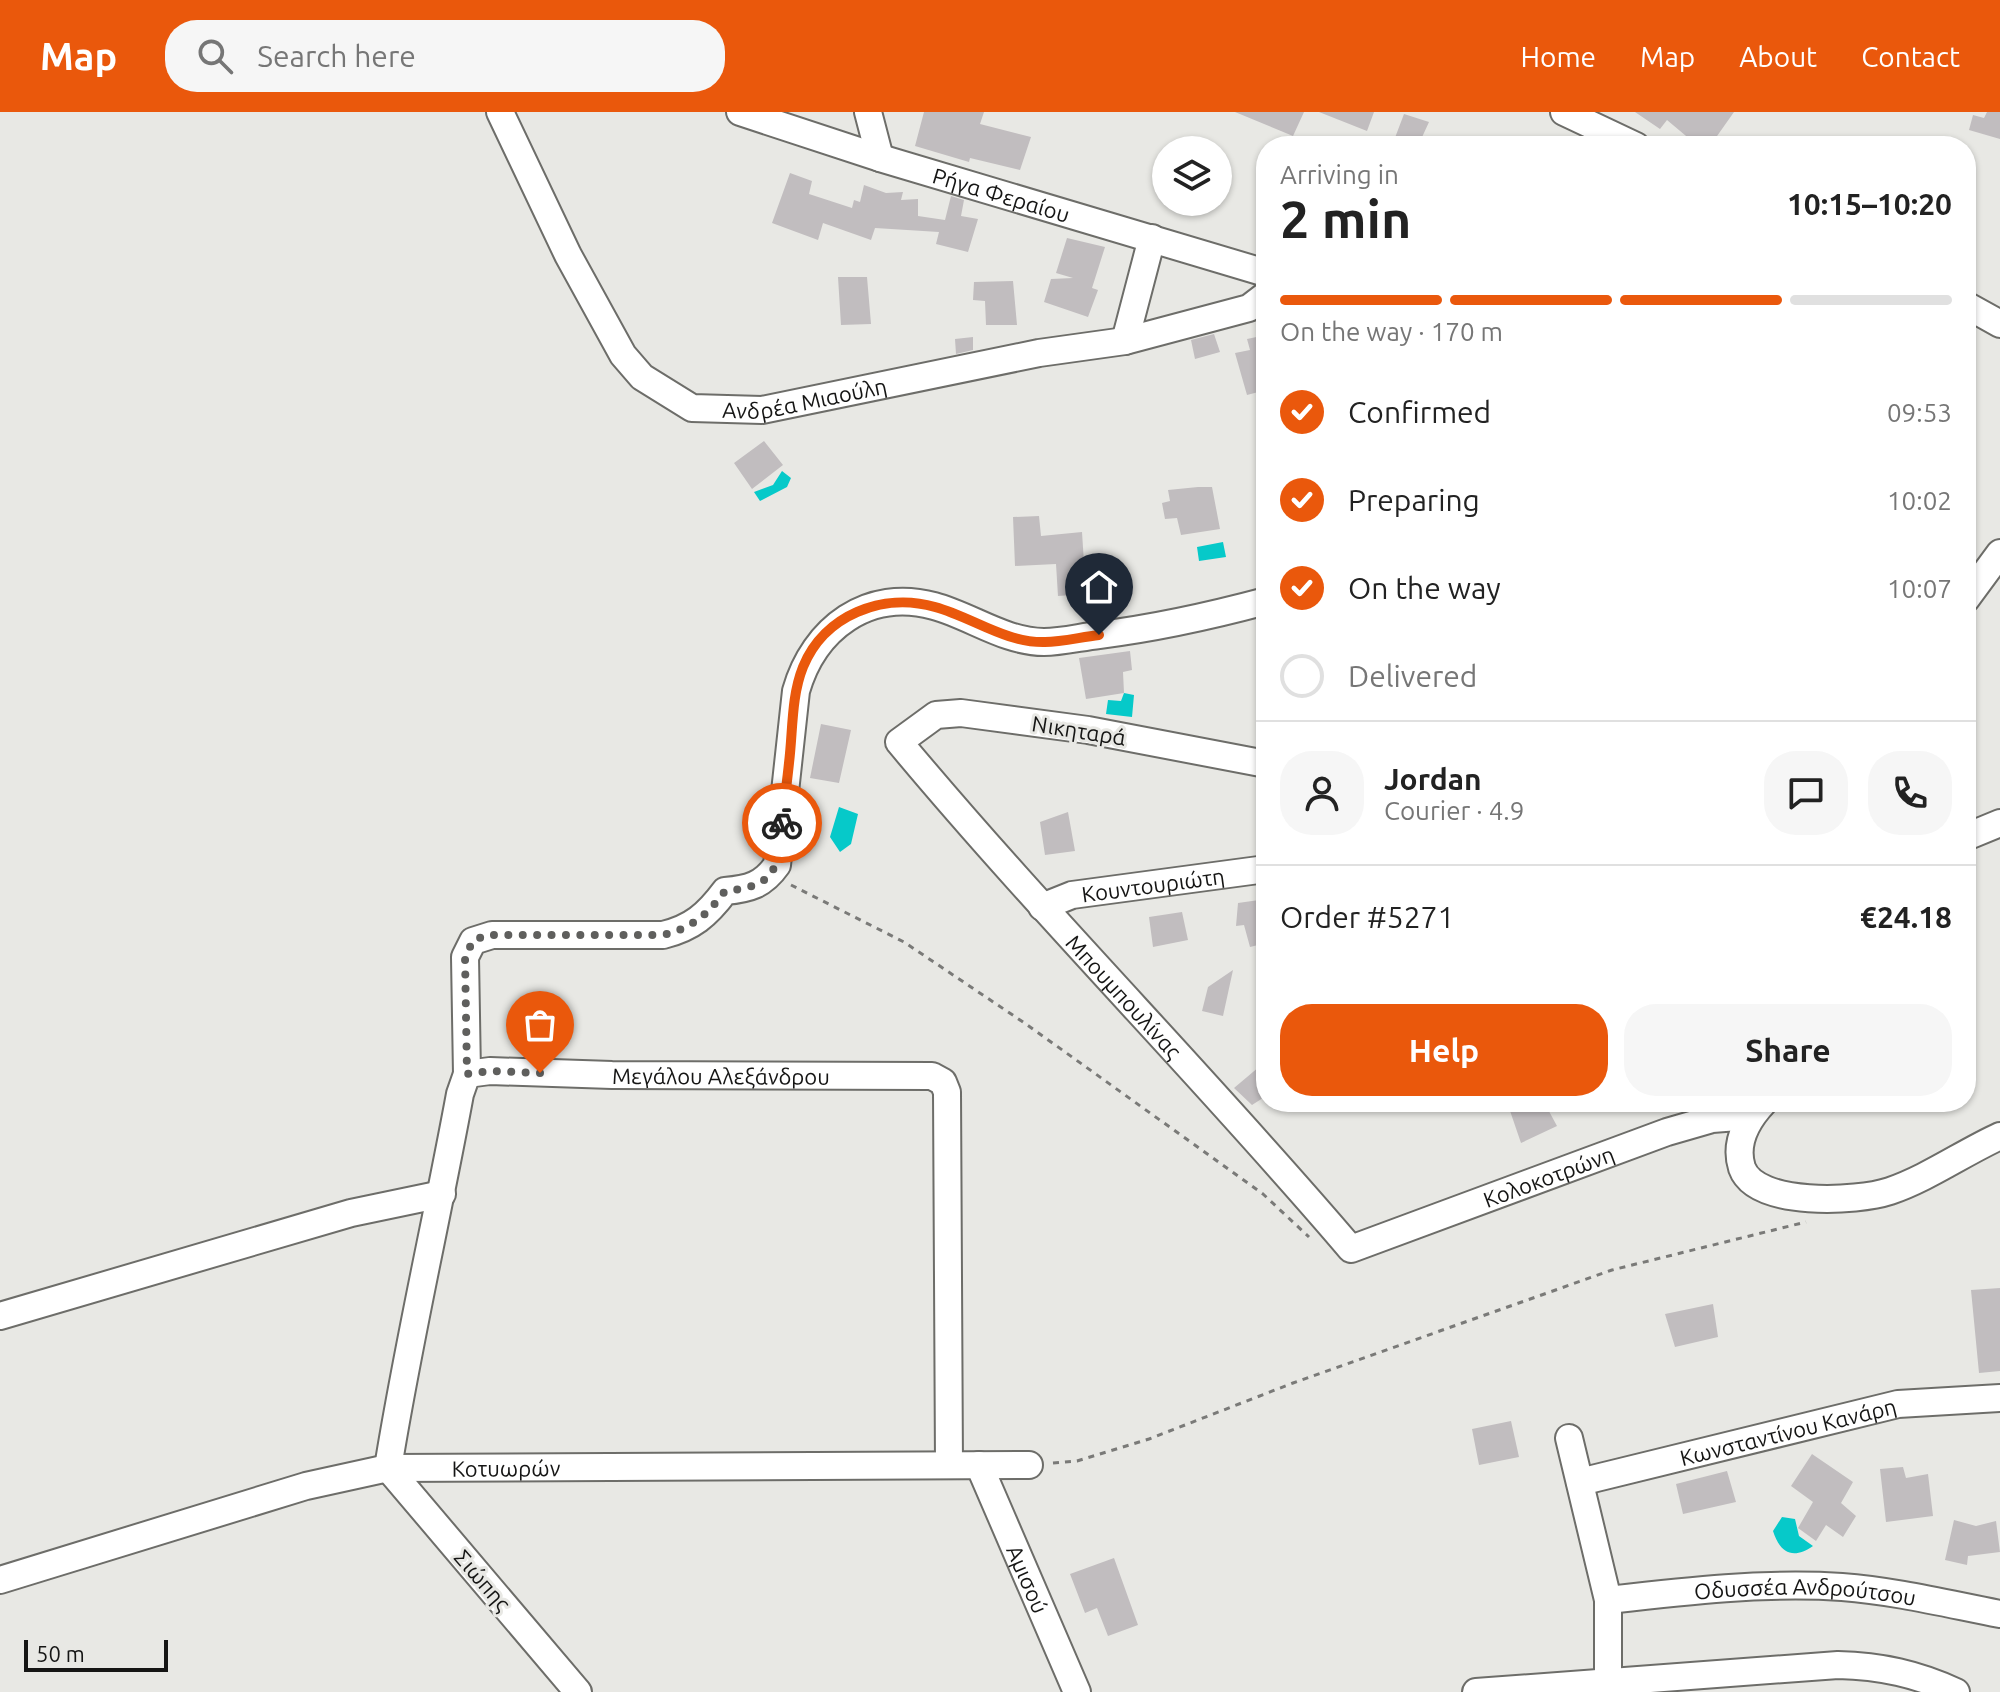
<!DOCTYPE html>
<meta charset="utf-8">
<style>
:root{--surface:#fff;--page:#f6f6f6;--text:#222;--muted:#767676;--line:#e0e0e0;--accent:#ea580c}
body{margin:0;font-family:Ubuntu,sans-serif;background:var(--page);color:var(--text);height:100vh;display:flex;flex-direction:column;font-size:30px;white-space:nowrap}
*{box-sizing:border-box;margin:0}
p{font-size:26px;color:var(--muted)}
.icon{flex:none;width:44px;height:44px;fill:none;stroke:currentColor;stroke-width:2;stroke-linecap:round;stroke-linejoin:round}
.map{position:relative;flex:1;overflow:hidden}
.side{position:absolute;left:1256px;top:24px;width:720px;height:976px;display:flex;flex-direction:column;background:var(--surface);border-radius:32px;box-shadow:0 2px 6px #0004}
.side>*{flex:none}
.controls{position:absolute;left:1152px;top:24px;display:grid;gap:16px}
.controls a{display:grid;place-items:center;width:80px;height:80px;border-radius:50%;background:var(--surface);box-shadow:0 2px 6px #0004;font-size:40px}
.scale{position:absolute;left:24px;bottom:20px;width:144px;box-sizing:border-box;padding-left:8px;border:4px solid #151514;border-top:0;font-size:22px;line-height:28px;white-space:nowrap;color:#151514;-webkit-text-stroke:6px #e8e8e4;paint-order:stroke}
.pin{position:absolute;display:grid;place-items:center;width:68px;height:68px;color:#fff;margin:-82px -34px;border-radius:50% 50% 50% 0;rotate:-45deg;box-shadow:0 0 8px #0007}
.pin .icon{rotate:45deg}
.courier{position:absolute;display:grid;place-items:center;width:80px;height:80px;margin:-40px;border:6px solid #ea580c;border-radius:50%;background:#fff;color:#222;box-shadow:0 2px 10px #0007}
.headline em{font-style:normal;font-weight:700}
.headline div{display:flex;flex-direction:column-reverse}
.headline{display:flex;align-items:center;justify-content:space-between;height:136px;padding:0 24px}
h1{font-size:52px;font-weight:700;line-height:60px}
.bar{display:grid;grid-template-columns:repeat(4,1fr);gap:12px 8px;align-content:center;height:96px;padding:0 24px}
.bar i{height:10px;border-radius:6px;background:var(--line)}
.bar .active{background:var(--accent)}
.bar p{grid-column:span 4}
.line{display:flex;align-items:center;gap:20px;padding:0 24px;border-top:2px solid var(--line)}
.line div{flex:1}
.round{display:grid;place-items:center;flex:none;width:84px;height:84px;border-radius:32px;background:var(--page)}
ol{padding:0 24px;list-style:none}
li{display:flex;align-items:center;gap:24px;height:88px}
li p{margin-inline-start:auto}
li .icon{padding:8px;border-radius:50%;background:var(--accent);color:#fff;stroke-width:4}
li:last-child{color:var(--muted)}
li i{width:44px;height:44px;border:4px solid var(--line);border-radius:50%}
.button{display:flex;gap:16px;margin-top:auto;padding:16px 24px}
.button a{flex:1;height:92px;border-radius:32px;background:var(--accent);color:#fff;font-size:32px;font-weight:700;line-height:92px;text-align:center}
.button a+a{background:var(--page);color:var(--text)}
header{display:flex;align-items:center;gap:48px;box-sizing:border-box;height:112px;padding:0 40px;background:var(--accent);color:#fff}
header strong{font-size:38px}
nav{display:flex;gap:44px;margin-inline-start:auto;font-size:28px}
.search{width:560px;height:72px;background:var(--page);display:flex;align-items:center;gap:20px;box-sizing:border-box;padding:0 28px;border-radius:32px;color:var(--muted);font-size:30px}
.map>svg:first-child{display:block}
</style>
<header>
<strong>Map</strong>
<div class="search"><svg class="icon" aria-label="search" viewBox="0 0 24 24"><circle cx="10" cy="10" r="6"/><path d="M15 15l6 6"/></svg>Search here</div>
<nav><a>Home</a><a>Map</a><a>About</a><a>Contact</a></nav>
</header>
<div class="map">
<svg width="2000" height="1580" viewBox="0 0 2000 1580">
<rect width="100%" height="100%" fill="#e8e8e4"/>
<path fill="#06c9c9" d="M782 359 791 366 787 375 760 389 754 380 773 373Z
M1223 430 1226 445 1199 449 1197 435Z
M1124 581 1134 583 1132 605 1106 602 1108 588 1121 589Z
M839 695 858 702 851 732 840 740 830 725Z
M1782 1405 1795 1407 1799 1424 1813 1434C1793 1448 1780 1441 1773 1419Z"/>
<path fill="#c1bdbf" d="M924 0H984L980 12 1031 25 1020 58 970 46 969 50 915 34Z
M1235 0H1304L1293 24Z
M1319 0H1374L1367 19Z
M1635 0H1734L1710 34H1698L1667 8 1660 17Z
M1987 0H2000V27L1969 18 1973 3 1984 6Z
M1404 2 1429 10 1418 34 1393 31Z
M790 61 812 69 809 82 852 96 854 88 860 90 864 73 886 81 903 80 901 88 918 87V104L945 108 951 84 964 88 961 104 978 107 968 140 936 132 939 120 875 116 871 128 823 111 818 128 772 111Z
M1067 126 1105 135 1092 176 1098 178 1088 205 1044 190 1051 167 1073 166 1056 161Z
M838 165H867L871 212 841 213Z
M1013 169 1017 213H986L985 189 973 188 974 170Z
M1214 222 1220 240 1195 247 1191 228Z
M1266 223V278L1247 283 1235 241 1250 238 1247 227Z
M973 225V238L956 242 955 227Z
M764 329 783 353 752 377 734 351Z
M1198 375H1212L1220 417 1181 423 1177 406 1165 407 1162 391 1170 389 1168 378Z
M1039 404 1041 424 1082 420 1086 482 1058 484 1056 452 1015 454 1013 405Z
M1130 539 1132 558 1123 560 1124 581 1086 587 1079 546Z
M821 612 851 618 839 671 810 666Z
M1068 700 1075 739 1045 743 1040 710Z
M1266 787V831L1250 835 1244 813 1236 814 1238 791Z
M1182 800 1188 828 1153 835 1149 805Z
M1233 858 1223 904 1202 899 1208 875Z
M1266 949V984L1252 993 1234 976Z
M1507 990H1544L1557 1014 1521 1031Z
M2000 1176V1259L1979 1261 1971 1178Z
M1713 1192 1718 1225 1675 1235 1665 1202Z
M1511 1309 1519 1345 1479 1353 1472 1317Z
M1812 1342 1853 1370 1841 1391 1856 1404 1843 1425 1826 1413 1816 1429 1798 1416 1813 1390 1791 1374Z
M1903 1355 1906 1366 1928 1362 1933 1404 1886 1410 1880 1357Z
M1727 1359 1736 1390 1683 1402 1676 1372Z
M1954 1408 1976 1414 1996 1409 2000 1440 1968 1444 1967 1453 1945 1448Z
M1114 1446 1138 1513 1108 1524 1097 1496 1085 1501 1070 1462Z"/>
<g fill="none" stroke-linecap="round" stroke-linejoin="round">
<defs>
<g id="minor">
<path id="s1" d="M500 0 568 143 623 243 642 265 692 296 762 298 1039 241 1125 229 1249 196 1266 183"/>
<path id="s2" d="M740 0 880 46 1266 161"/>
<path d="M868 0 880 46"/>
<path d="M1564 0 1636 34"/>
<path d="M1966 193 2000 212"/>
<path d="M1125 229 1152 126"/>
<path d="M1966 487 2000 441"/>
<path id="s3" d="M1266 652 1088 618 961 601 936 603 899 630C1044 804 1204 964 1351 1137L1667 1020 1712 1007 1751 1004"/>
<path d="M1966 725 2000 711"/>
<path id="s4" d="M1042 795 1072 783 1266 757"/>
<path d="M467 962 465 845 473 829 492 823H663C692 816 707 803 725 779 749 777 763 773 777 753L796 579C814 516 868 476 934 494 971 504 1005 530 1044 530 1062 530 1081 525 1099 523 1156 516 1210 504 1266 489"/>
<path d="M1764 990C1747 1008 1734 1031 1742 1056 1756 1095 1857 1090 1890 1079 1928 1066 1963 1041 2000 1024"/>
<path d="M0 1204 351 1101 442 1082"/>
<path d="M1569 1326 1608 1488V1569"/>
<path id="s5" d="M979 1353 1077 1580"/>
<path id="s6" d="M1580 1370 1898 1292 2000 1286"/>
<path id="s7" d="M0 1468 306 1374 388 1356 1029 1353"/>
<path id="s8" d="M1608 1488C1686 1479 1763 1470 1842 1475 1895 1479 1948 1492 2000 1502"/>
<path id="s9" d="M578 1580 388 1356C408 1231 437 1107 460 982L467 962 490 959 612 963 932 964 943 970 947 980 949 1353"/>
<path d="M1476 1580 1838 1553C1881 1554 1917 1562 1956 1580"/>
</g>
</defs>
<use href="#minor" stroke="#6d6d69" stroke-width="30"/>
<path stroke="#7a7a78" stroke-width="3" stroke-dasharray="6 6" stroke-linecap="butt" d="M791 773 904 830 1026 912 1263 1082 1309 1125
M1053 1351 1077 1349 1149 1327 1293 1271 1612 1158 1806 1110"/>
<use href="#minor" stroke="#fff" stroke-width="26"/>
</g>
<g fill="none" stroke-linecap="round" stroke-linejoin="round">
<path stroke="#5f5f5d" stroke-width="8" stroke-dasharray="0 14.4" d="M540 961 490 959 467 962 465 845 473 829 486 823H663C692 816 707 803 725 779 776 774 778 758 782 711"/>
<path stroke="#ea580c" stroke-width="10" d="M782 711C784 691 787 671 789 651 793 619 791 585 803 555 824 503 883 480 935 495 972 505 1005 531 1045 530 1062 530 1081 525 1099 523"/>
</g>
<g text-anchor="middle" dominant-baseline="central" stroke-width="6" stroke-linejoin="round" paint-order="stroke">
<g font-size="22" fill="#151514" stroke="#e8e8e4">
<text stroke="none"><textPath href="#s2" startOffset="274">Ρήγα Φεραίου</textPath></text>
<text stroke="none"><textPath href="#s1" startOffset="474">Ανδρέα Μιαούλη</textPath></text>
<text transform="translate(1079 618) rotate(9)">Νικηταρά</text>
<text stroke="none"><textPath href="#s4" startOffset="114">Κουντουριώτη</textPath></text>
<text stroke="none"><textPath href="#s3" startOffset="720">Μπουμπουλίνας</textPath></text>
<text stroke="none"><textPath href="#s9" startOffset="950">Μεγάλου Αλεξάνδρου</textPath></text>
<text stroke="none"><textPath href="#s3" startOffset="1270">Κολοκοτρώνη</textPath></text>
<text stroke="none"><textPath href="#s6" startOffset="214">Κωνσταντίνου Κανάρη</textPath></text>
<text stroke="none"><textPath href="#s7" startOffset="522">Κοτυωρών</textPath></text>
<text stroke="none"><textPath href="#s5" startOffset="124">Αμισού</textPath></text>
<text transform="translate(483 1468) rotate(49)">Σιώπης</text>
<text stroke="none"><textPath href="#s8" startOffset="198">Οδυσσέα Ανδρούτσου</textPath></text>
</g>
</g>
</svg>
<div class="controls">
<a><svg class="icon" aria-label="layers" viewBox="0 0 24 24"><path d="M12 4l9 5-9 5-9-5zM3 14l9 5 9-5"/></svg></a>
</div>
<div class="scale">50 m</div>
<div class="pin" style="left:540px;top:961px;background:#ea580c"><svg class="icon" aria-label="bag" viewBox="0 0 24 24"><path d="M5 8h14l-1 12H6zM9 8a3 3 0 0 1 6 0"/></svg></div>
<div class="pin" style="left:1099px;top:523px;background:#1f2937"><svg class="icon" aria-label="home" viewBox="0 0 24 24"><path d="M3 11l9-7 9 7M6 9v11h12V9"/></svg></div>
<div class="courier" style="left:782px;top:711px"><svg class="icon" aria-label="bike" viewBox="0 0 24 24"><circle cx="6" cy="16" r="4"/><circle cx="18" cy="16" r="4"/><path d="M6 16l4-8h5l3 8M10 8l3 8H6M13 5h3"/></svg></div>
<section class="side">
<div class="headline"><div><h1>2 min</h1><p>Arriving in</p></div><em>10:15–10:20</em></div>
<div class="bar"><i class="active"></i><i class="active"></i><i class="active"></i><i></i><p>On the way · 170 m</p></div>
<ol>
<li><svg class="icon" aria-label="check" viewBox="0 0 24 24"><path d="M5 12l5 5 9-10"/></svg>Confirmed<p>09:53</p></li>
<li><svg class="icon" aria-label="check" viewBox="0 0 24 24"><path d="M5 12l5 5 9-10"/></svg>Preparing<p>10:02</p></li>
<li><svg class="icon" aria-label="check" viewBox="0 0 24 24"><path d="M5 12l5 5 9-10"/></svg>On the way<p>10:07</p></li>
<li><i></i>Delivered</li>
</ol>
<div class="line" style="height:144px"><a class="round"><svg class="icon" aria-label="person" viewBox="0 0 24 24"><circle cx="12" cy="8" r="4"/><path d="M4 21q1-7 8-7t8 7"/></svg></a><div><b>Jordan</b><p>Courier · 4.9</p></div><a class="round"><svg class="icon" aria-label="chat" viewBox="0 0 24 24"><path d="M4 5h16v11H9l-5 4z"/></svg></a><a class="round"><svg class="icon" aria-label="phone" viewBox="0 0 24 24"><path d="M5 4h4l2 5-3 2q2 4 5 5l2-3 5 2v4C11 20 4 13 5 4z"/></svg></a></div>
<div class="line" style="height:104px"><div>Order #5271</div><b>€24.18</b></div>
<div class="button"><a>Help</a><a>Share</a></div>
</section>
</div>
